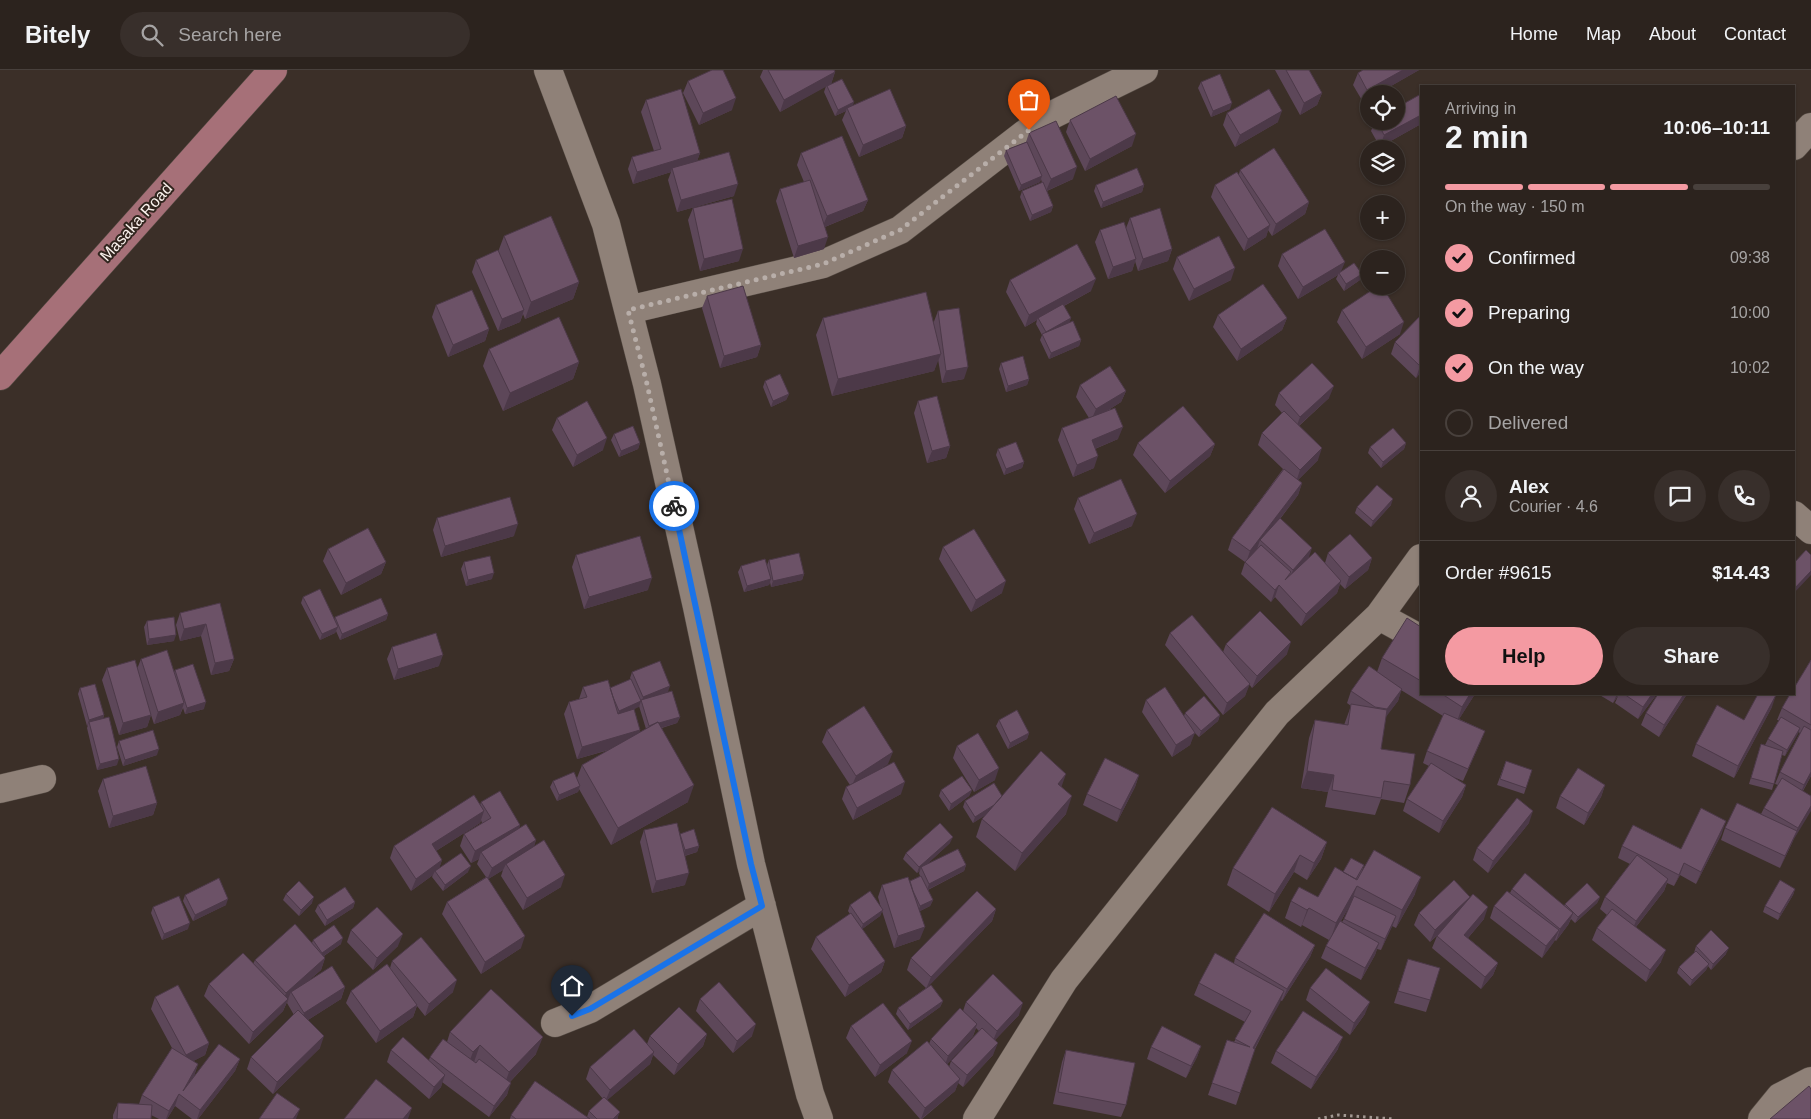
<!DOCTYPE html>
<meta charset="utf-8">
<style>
:root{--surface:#2c231e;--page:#382f2b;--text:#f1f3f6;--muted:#a6a4a4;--line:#48403c;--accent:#f49aa2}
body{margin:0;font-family:Helvetica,sans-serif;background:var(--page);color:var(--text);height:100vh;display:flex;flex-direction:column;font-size:19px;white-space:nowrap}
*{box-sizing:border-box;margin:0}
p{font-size:16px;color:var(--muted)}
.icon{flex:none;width:28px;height:28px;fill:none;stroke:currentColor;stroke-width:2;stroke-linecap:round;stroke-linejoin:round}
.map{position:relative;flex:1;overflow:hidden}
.side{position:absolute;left:1420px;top:15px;width:375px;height:610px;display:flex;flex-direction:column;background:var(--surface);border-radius:0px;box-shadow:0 1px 4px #0004,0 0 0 1px var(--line)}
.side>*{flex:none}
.controls{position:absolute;left:1360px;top:15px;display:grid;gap:10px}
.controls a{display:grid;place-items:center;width:45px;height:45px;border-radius:50%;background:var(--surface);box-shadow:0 1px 4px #0004,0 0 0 1px var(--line);font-size:25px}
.pin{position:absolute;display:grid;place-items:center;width:42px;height:42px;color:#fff;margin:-51px -21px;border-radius:50% 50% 50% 0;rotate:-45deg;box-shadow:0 0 5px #0007}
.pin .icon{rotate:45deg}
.courier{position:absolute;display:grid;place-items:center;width:50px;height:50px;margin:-25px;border:4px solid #1a73e8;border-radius:50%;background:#fff;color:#222;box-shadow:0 1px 6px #0007}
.summary em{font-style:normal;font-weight:600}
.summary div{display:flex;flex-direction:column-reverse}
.summary{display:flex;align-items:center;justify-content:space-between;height:85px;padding:0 25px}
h1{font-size:32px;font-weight:600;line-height:38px}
.bar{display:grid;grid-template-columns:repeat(4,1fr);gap:8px 5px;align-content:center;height:60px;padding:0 25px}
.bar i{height:6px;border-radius:4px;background:var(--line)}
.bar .current{background:var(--accent)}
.bar p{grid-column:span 4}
.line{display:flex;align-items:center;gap:12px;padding:0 25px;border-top:1px solid var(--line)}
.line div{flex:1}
.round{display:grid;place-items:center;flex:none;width:52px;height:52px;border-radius:26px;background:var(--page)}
ol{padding:0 25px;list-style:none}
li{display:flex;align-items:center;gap:15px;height:55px}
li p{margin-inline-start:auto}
li .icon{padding:5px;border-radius:50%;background:var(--accent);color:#111;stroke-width:4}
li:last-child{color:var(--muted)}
li i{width:28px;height:28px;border:2px solid var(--line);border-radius:50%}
.cta{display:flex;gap:10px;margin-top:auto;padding:10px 25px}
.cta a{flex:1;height:58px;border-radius:30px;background:var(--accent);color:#111;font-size:20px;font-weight:600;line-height:58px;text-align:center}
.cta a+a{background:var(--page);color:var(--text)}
header{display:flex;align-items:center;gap:30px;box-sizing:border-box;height:70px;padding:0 25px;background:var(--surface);border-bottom:1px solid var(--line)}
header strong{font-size:24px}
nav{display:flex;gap:28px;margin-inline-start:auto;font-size:18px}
.search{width:350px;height:45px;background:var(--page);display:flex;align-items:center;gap:12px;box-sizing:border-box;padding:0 18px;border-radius:28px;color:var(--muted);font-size:19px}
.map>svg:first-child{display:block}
</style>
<header>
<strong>Bitely</strong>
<div class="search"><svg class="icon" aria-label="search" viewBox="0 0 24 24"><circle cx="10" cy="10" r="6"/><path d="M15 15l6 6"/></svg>Search here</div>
<nav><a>Home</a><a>Map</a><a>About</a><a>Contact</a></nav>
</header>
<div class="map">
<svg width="1811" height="1049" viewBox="0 0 1811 1049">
<rect width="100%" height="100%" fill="#3b2f28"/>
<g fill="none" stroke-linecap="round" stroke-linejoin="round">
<defs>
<path id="minor" d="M548 0 606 154 647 314 697 537 751 794 810 1024 819 1049
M1794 76 1811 57
M628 240 823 194 900 160 1044 49 1144 0
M1794 445 1811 460
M1379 546 1421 569
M0 719 42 709
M555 953 590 939 762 836
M977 1049 1064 910 1277 643 1379 546 1421 488
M1762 1049 1780 1027 1811 1011"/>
<path id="major" d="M0 306 273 0"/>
</defs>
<use href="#minor" stroke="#564c45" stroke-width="29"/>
<use href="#major" stroke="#564c45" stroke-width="29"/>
<path stroke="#a29892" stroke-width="3" stroke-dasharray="2.5 4" stroke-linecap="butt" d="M1318 1049 1338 1045 1394 1049"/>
<use href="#minor" stroke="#8f8178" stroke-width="28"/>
<use href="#major" stroke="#a67078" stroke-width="28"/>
</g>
<path fill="#5d4759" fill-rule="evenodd" d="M763 0H834L835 2 831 14 853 36 906 56 902 68 859 87 842 50 846 41 835 46 824 22 826 16 780 42 760 7Z
M1275 0H1309L1322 23 1317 35 1300 45Z
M1363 0H1419L1363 32 1353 15 1358 3Z
M688 11 732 40 699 55 683 23Z
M1201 12 1230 39 1211 47 1198 18Z
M1421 24V54L1380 77 1371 61 1375 51H1396Z
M646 30 700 83 697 91 734 126 677 142 668 110 671 102 633 114 628 99 632 87 654 81 641 42Z
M1227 43 1278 52 1235 77 1223 55Z
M1070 50 1132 76 1085 101 1066 62Z
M1029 63 1073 109 1047 121 1053 136 1051 142 1030 151 1020 127 1022 121 1042 113 1041 109 1040 112 1019 121 1004 86 1006 80 1026 72Z
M801 83 868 130 863 141 825 157 824 179 794 188 776 131 780 119 804 112 797 95Z
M1240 100 1309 132 1305 144 1272 166 1268 160 1266 167 1244 181 1211 127 1215 115 1239 104Z
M1096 115H1144L1142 122 1101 138 1094 121Z
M693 138 739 191 700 201 688 150Z
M1369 140V159L1363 149 1365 143Z
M1130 148 1172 179 1168 191 1138 201 1135 191 1132 201 1108 209 1095 172 1100 160 1126 158Z
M504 166 579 212 573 229 525 249 523 244 520 252 498 261 472 202 476 190 498 182Z
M1282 184 1341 201 1362 204 1360 210 1344 221 1336 209 1338 205 1298 229 1278 196Z
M1177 187 1231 210 1189 231 1173 199Z
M1010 210 1091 221 1064 236 1071 248 1069 252 1081 270 1079 276 1049 289 1040 270 1042 265 1036 254 1037 250 1025 257 1006 222Z
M707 226 761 275 757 287 720 298 702 238Z
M436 235 489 259 485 271 448 287 432 247Z
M1342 240 1400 264 1362 289 1337 252Z
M938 241 964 309 942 313 938 289 934 301 832 326 816 265 823 248 933 254Z
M1218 245 1287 248 1282 260 1237 291 1213 257Z
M1421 245V302L1416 308 1391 284 1395 272Z
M489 279 579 292 573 309 503 341 483 296Z
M1001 293 1029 309 1027 315 1006 322 999 299Z
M765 311 789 324 786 330 771 337 763 317Z
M1080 315 1126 321 1121 332 1110 339 1118 369 1095 379 1094 398 1073 407 1058 370 1062 358 1089 348 1076 327Z
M1279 323 1329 328 1299 356 1318 390 1298 410 1302 413 1298 425 1280 449 1309 488 1325 493 1328 483 1372 488 1368 500 1345 519 1340 514 1337 523 1301 556 1275 527 1271 532 1241 504 1245 492 1228 480 1232 468 1283 399 1258 375 1262 363 1282 343 1275 335Z
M918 331 950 376 946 388 927 393 914 343Z
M557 348 603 380 573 397 552 360Z
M614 364 640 373 638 379 619 387 611 370Z
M1138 373 1215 374 1210 386 1165 423 1133 385Z
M1406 373 1404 379 1381 398 1368 383 1370 377Z
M998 379 1024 392 1022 398 1004 405 996 385Z
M1078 428 1132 456 1089 474 1074 439Z
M1391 435 1371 457 1355 443 1357 437Z
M437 448 514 466 441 487 433 460Z
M943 477 1002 523 971 542 939 489Z
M328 479 386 492 381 504 341 525 323 491Z
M576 485 648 520 584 539 572 497Z
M769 490 804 504 802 510 771 517 770 512 769 515 744 522 738 502 741 496 767 495Z
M464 492 492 509 466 516 461 499Z
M303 527 334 550 335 547 388 544 386 550 340 570 336 561 335 563 320 570 301 533Z
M220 533 234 589 229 601 211 605 201 566 180 571 176 555 180 543Z
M147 551 174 571 147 575 144 557Z
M1421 557V624H1475L1459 649 1485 661 1480 673 1463 711 1451 706 1466 715 1462 727 1439 763 1403 741 1407 729 1429 696 1423 693 1427 681 1443 646 1401 620 1398 631 1386 646 1381 679 1410 715 1404 733 1381 729 1375 745 1325 737 1328 722 1301 718 1309 668 1315 650 1344 655 1351 636 1347 633 1351 621 1377 602 1382 588Z
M1170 563 1223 582 1226 574 1287 584 1252 618 1249 614 1245 626 1223 645 1165 575Z
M392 577 439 596 394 610 387 589Z
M141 589 174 602 175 600 204 639 185 644 183 638 180 645 154 654 151 645 147 657 119 665 102 610 107 598 137 599Z
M1811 590V706L1803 721 1811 726 1792 773 1780 798 1721 770 1725 758 1761 744 1764 738 1778 715 1775 714 1780 702 1800 663 1798 662 1785 686 1782 685 1772 720 1749 714 1761 674 1767 676 1765 675 1768 669 1779 650H1777L1782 638Z
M632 602 668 622 680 647 677 653 662 658 688 732 611 775 579 719 578 722 557 731 550 717 553 711 577 708 582 695 609 680 577 689 564 644 569 632 579 629 583 617 610 618 631 610 630 608ZM639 636 646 659 639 663 640 660 634 639Z
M80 618 104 645 103 649 117 695 97 700 87 658 88 655 87 656 78 624Z
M1598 624H1657L1638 649 1615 633 1618 626 1613 633Z
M1658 624H1687L1659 667 1641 655 1646 643Z
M1146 630 1184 646 1185 643 1220 645 1218 651 1199 667 1194 662 1190 675 1172 687 1142 642Z
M1772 637 1734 708 1692 686 1696 674 1744 650Z
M999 650 1029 663 1027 669 1008 679 996 656Z
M827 660 888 694 883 697 901 724 853 750 842 729 846 717 850 715 822 672Z
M119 671 157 685 123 696 117 677Z
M957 676 995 710 974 722 953 688Z
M1506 691 1526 718 1524 724 1497 715Z
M1139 705 1135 717 1117 752 1083 735 1087 724Z
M103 709 157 733 153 745 109 758 98 721Z
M1605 715 1601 727 1584 755 1556 738 1560 726Z
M941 720H972L969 726 949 741 939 726Z
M1002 726 1066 744 1015 801 976 767 982 749 985 745 973 753 963 737 965 731Z
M481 732 520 755 519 758 536 770 534 776 561 817 523 840 501 806 503 800 488 809 521 878 481 904 442 844 447 832 486 807 477 794 479 789 471 793 460 776 464 764 482 753 481 750 480 753 436 781 442 790 439 798 468 802 443 821 432 807 433 805 411 821 390 788 394 776 480 735Z
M1529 753 1488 803 1473 790 1477 778Z
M644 760 680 764 699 776 697 782 685 786V815L652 823 640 772Z
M1722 763 1696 814 1680 805 1674 816 1667 813 1664 821 1636 857 1661 892 1646 912 1592 870 1597 858 1607 845 1600 839 1605 827 1630 794 1618 788 1622 776 1681 779Z
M1327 772 1321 789 1307 810 1294 802 1269 842 1227 815 1233 798Z
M950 773 927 794 966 795 964 801 928 820 933 830 930 836 920 841V869L894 878 882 841 880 846 862 859 885 891 881 902 845 927 811 879 816 867 850 844 848 841 850 835 881 838 878 827 882 815 910 811 920 806 919 803 920 801 917 803 903 789 906 783Z
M1364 795 1362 801 1415 824 1396 858 1392 856 1381 880 1377 879 1375 885 1361 910 1321 888 1326 876 1329 870 1302 855 1301 857 1285 848 1291 831 1318 827 1343 802ZM1351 833 1344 849 1342 852 1341 851Z
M1512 819 1564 836 1565 834 1600 827 1597 833 1575 853 1571 849 1568 855 1556 871 1555 870 1542 888 1490 848 1494 836 1510 823Z
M1795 819 1793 825 1778 850 1763 842 1765 836Z
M286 824 312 833 299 846 283 830Z
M185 825 226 835 193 851 183 831Z
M355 832 353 838 325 856 315 841 318 835Z
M153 837 188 859 162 870 151 843Z
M996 839 992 851 928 916 943 931 940 937 908 960 896 944 898 938 926 918 907 900 911 888Z
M1419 843 1484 849 1468 868 1498 893 1493 905 1481 919 1432 878 1437 866 1439 864 1430 872 1414 855Z
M351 860 398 876 373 900 347 872Z
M313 870 341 874 324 886 325 888 321 900 307 912 345 917 341 929 308 950 320 978 273 1024 247 999 251 987 294 945 287 933 289 928 288 930 283 941 249 974 204 926 209 914 253 894 255 890 312 873Z
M1315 875 1310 887 1282 931 1280 930 1255 979 1236 1035 1208 1025 1227 970 1234 972 1245 952 1194 925 1199 913 1234 893 1235 888Z
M1696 876 1726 884 1711 900 1708 896 1706 900 1690 916 1677 903 1679 897 1694 883Z
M1408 889 1430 930 1426 942 1394 933Z
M392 891 453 922 425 946 417 936 413 947 376 973 346 933 351 921 390 898Z
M1310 918 1365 944 1350 965 1306 930Z
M155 927 209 973 205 985 193 991 198 994 194 1006 240 989 235 1001 198 1049H192L175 1036 167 1049H159L151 1045V1049H113V1045L118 1033 139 1034 142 1025 172 978 151 939Z
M700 929 752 966 733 983 696 941Z
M966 932 1019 945 995 970 993 985 963 1017 958 1013 955 1021 922 1049H920L888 1012 892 1000 929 974 931 969 963 941ZM976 958 979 961 951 991 949 997 947 994 973 966Z
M851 956 907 983 875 1007 846 968Z
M450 962 536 984 510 1012 507 1025 489 1047 442 1012 441 1017 429 1029 387 992 391 980 429 990 430 987 447 972Z
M707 964 703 976 674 1005 653 985 650 994 607 1030 618 1048 617 1049H510L511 1045 587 1047 589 1041 603 1029 586 1009 590 997 647 974 650 966Z
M1201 976 1197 987 1186 1008 1147 989 1151 977Z
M1338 979 1311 1019 1271 993 1276 981Z
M1066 980 1126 1035 1121 1047 1053 1034 1062 992Z"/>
<path fill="#4c3948" d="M1403 0H1419L1377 24H1369V29L1363 32 1367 20Z
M835 2 831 14 780 42 784 30Z
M1322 23 1317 35 1300 45 1304 33Z
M736 28 732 40 699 55 703 43Z
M854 32 852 39 847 38 846 41 835 46 838 40Z
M1232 33 1230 39 1211 47 1213 41Z
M1282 41 1278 52 1235 77 1240 65Z
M1421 45V54L1380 77 1384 65Z
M906 56 902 68 859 87 863 75Z
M1136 64 1132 76 1085 101 1090 89Z
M700 83 696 94 672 98 671 102 633 114 637 102Z
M1077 97 1073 109 1046 121 1051 109Z
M1042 106 1040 112 1019 121 1021 115Z
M738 114 734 126 677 142 681 130Z
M1144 115 1142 122 1101 138 1103 132Z
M868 130 863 141 822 158 827 146Z
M1309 132 1305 144 1272 166 1276 154Z
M1053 136 1051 142 1030 151 1032 145Z
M1270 155 1266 167 1244 181 1248 169Z
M828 167 824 179 794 188 798 176Z
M743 179 739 191 700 201 704 189Z
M1172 179 1168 191 1138 201 1143 189Z
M1136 189 1132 201 1108 209 1113 197Z
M1345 192 1340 204 1339 203 1338 205 1298 229 1303 217Z
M1235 198 1231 210 1189 231 1194 219Z
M1362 204 1360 210 1344 221 1346 214Z
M1096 209 1091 221 1039 249 1038 248 1037 250 1025 257 1029 245Z
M579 212 573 229 525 249 531 232Z
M524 240 520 252 498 261 502 249Z
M1071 248 1069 254 1043 268 1046 262Z
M1287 248 1282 260 1237 291 1241 279Z
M1404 252 1400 264 1362 289 1366 277Z
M489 259 485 271 448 287 453 275Z
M1081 270 1079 276 1049 289 1051 283Z
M761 275 757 287 720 298 724 286Z
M941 284 934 301 832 326 838 309Z
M579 292 573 309 503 341 510 323Z
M1421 295V302L1416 308 1420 296Z
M968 297 964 309 942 313 946 301Z
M1029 309 1027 315 1006 322 1008 316Z
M1334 316 1329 328 1296 358 1300 347Z
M1126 321 1121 332 1091 351 1096 339Z
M789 324 786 330 771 337 773 331Z
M1123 357 1118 369 1087 382 1092 370Z
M607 368 603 380 573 397 577 385Z
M640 373 638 379 619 387 621 381Z
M1406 373 1404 379 1381 398 1383 392Z
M1215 374 1210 386 1165 423 1170 411Z
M950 376 946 388 927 393 932 381Z
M1322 378 1318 390 1296 412 1300 400Z
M1098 386 1094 398 1073 407 1077 395Z
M1024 392 1022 398 1004 405 1006 399Z
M1302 413 1298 425 1262 472 1260 470 1257 479 1246 493 1250 481Z
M1393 429 1391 435 1371 457 1373 451Z
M1137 444 1132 456 1089 474 1094 463Z
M518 454 514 466 441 487 445 476Z
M1312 478 1308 490 1289 512 1293 500Z
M1372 488 1368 500 1345 519 1349 507Z
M386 492 381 504 341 525 346 513Z
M1811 501V505L1794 523V519Z
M494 503 492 509 466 516 468 510Z
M804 504 802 510 771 517 773 511Z
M652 508 648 520 584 539 589 527Z
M771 509 769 515 744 522 747 516Z
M1006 511 1002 523 971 542 976 530Z
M1341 511 1337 523 1301 556 1306 544Z
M1279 515 1275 527 1271 532 1275 520Z
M388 544 386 550 340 570 342 564Z
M206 554 201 566 180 571 184 559Z
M338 557 335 563 320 570 322 564Z
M176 565 174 571 147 575 149 569Z
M1291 572 1287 584 1252 618 1257 606Z
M443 585 439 596 394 610 398 599Z
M234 589 229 601 211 605 215 593Z
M1250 614 1245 626 1223 645 1227 633Z
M670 616 668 622 642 631 643 627Z
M1402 619 1398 631 1380 655 1384 643Z
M1470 624H1475L1456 654 1462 637Z
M1617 624H1619L1613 633Z
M1652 624H1657L1638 649 1643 637Z
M1684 624H1687L1659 667 1664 655Z
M1776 625 1772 637 1734 708 1738 696Z
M641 631 639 637 617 647 619 641Z
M206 632 204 639 185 644 187 638Z
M184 633 180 645 154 654 158 642Z
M104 645 102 651 89 652 88 655 87 656 89 650Z
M151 645 147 657 119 665 123 653Z
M1220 645 1218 651 1199 667 1201 661Z
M680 647 677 653 647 662 649 656Z
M1800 658 1798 664 1785 686 1787 680Z
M640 660 635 672 577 689 582 677Z
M1029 663 1027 669 1008 679 1010 673Z
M1195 663 1190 675 1172 687 1176 675Z
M159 679 157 685 123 696 125 690Z
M893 682 888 694 851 718 856 706Z
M119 689 117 695 97 700 100 694Z
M999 698 995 710 974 722 979 710Z
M1307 701 1334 705 1328 722 1301 718Z
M1811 702V706L1799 727 1804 715Z
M1066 704 1060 721 1058 714Z
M1139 705 1135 717 1117 752 1121 740Z
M905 712 901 724 853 750 857 738Z
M694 715 688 732 611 775 618 758Z
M1466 715 1462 727 1439 763 1443 751Z
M1605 715 1601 727 1584 755 1588 743Z
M580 716 578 722 557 731 559 725Z
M972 720 969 726 949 741 951 734Z
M1072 726 1066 744 1015 801 1022 783Z
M1004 729 1002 735 973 753 975 747Z
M157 733 153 745 109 758 113 746Z
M1811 736V741L1794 769 1780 798 1785 786 1798 758Z
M484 741 480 753 428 786 432 774Z
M1533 741 1529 753 1488 803 1493 791Z
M1726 751 1722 763 1696 814 1701 802Z
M520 755 516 767 481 782 479 789 471 793 475 781Z
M953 767 950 773 922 799 921 797 920 801 917 803 919 797Z
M536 770 532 782 506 794 503 800 487 810 492 798Z
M1327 772 1321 789 1307 810 1314 793Z
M699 776 697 782 683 786 685 780Z
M1300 785 1294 802 1269 842 1275 824Z
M442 790 438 802 435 801 433 805 411 821 416 809Z
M1684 793 1680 805 1674 816 1679 805Z
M966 795 964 801 927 820 929 814Z
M471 796 468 802 443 821 445 815Z
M689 803 685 815 652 823 656 811Z
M565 805 561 817 523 840 527 828Z
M1421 807 1415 824 1396 858 1402 840Z
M1668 809 1664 821 1631 863 1636 851Z
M1357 816 1351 833 1330 871 1336 853Z
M1795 819 1793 825 1778 850 1780 844Z
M314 827 312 833 299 846 301 840Z
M1470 827 1465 839 1430 872 1435 860Z
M1600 827 1597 833 1575 853 1578 847Z
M228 829 226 835 193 851 195 845Z
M933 830 930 836 918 842 920 836Z
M355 832 353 838 325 856 327 850Z
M1488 837 1484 849 1460 877 1464 865Z
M1309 838 1302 855 1301 857 1307 840Z
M996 839 992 851 926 919 931 907Z
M883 840 880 846 861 860 863 854Z
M1573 843 1568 855 1556 871 1560 859Z
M1396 846 1392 857 1381 880 1385 869Z
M190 853 188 859 162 870 164 864Z
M925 857 920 869 894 878 898 866Z
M1559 860 1554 872 1542 888 1546 876Z
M403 864 398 876 373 900 377 888Z
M525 866 521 878 481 904 485 892Z
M343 868 341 874 319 889 322 883Z
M1379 873 1375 885 1361 910 1365 898Z
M1315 875 1310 887 1282 931 1287 919Z
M1729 878 1726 884 1711 900 1713 894Z
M1666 880 1661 892 1646 912 1650 900Z
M325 888 321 900 293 924 291 922 283 941 249 974 253 962 282 935 286 923Z
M885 891 881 902 845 927 849 915Z
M1498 893 1493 905 1481 919 1485 907Z
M1709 894 1706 900 1690 916 1692 910Z
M457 910 453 922 425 946 429 934Z
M345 917 341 929 300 955 304 943Z
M1284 921 1280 933 1248 990 1253 978Z
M943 931 940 937 908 960 910 954Z
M1370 932 1365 944 1350 965 1354 953Z
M1023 933 1019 945 992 973 997 961Z
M417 935 413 947 376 973 380 961Z
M756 954 752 966 733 983 737 971Z
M977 954 973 966 944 998 948 986Z
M707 964 703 976 674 1005 678 994Z
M324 966 320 978 273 1024 277 1012Z
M543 967 536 984 503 1019 509 1002Z
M1343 967 1338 979 1311 1019 1316 1007Z
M912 971 907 983 875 1007 880 995Z
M209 973 205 985 182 997 186 985Z
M998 973 993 985 963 1017 967 1005Z
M480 975 474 992 466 1000 473 982Z
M1201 976 1197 987 1186 1008 1191 996Z
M654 982 650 994 605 1032 610 1020Z
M240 989 235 1001 198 1049H197L200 1040Z
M198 994 194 1006 183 1021Z
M445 1005 441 1017 429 1029 434 1017Z
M960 1009 955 1021 921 1049 925 1038Z
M511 1013 507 1025 489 1047 494 1036Z
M179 1024 175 1036 167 1049H166L169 1041Z
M412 1038 408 1049H403Z
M300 1039 296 1049H293Z
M620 1042 617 1049H613Z"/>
<path fill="#6c5267" stroke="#4c3948" d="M712 0H723L736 28 703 43 688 11Z
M768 0H834L835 2 784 30Z
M1286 0H1309L1322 23 1304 33Z
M1363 0H1403L1367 20 1358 3Z
M1220 4 1232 33 1213 41 1201 12Z
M842 9 854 32 838 40 827 16Z
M681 19 700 83 637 102 632 87 661 79 646 30Z
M890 19 906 56 863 75 847 38Z
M1269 19 1282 41 1240 65 1227 43Z
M1421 24V45L1384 65 1377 51H1396V38Z
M1116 26 1136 64 1090 89 1070 50Z
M1056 51 1077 97 1051 109 1029 63Z
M842 66 868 130 827 146 801 83Z
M1027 72 1042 106 1021 115 1006 80Z
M1274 78 1309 132 1276 154 1240 100Z
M729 82 738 114 681 130 672 98Z
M1137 98 1144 115 1103 132 1096 115Z
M1237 102 1270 155 1248 169 1215 115Z
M810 110 828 167 798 176 780 119Z
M1043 112 1053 136 1032 145 1022 121Z
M732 129 743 179 704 189 693 138Z
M1160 138 1172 179 1143 189 1130 148Z
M1369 140V150L1365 143Z
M551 146 579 212 531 232 504 166Z
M1124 152 1136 189 1113 197 1100 160Z
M1325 159 1345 192 1303 217 1282 184Z
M1219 166 1235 198 1194 219 1177 187Z
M1077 174 1096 209 1029 245 1010 210Z
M498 180 524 240 502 249 476 190Z
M1354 193 1362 204 1346 214 1339 203Z
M1263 214 1287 248 1241 279 1218 245Z
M743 216 761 275 724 286 707 226Z
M1378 216H1382L1404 252 1366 277 1342 240Z
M472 220 489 259 453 275 436 235Z
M926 222 941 284 838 309 823 248Z
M1063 234 1071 248 1046 262 1038 248Z
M959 238 968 297 946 301 938 241Z
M1421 245V295L1420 296 1395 272Z
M559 247 579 292 510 323 489 279Z
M1073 251 1081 270 1051 283 1042 264Z
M1023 286 1029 309 1008 316 1001 293Z
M1312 293 1334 316 1300 347 1279 323Z
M1110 296 1126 321 1096 339 1080 315Z
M780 304 789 324 773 331 765 311Z
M937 326 950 376 932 381 918 331Z
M587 331 607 368 577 385 557 348Z
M1183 336 1215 374 1170 411 1138 373Z
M1115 338 1123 357 1092 370 1098 386 1077 395 1062 358Z
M1284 341 1322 378 1300 400 1262 363Z
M633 356 640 373 621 381 614 364Z
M1393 358 1406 373 1383 392 1370 377Z
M1016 372 1024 392 1006 399 998 379Z
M1284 399 1302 413 1250 481 1232 468Z
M1121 409 1137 444 1094 463 1078 428Z
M1377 415 1393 429 1373 451 1357 437Z
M510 427 518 454 445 476 437 448Z
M1280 448 1312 478 1293 500 1260 470Z
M368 458 386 492 346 513 328 479Z
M974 459 1006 511 976 530 943 477Z
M1350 464 1372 488 1349 507 1328 483Z
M640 466 652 508 589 527 576 485Z
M1261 475 1291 502 1285 510 1315 482 1341 511 1306 544 1279 515 1275 520 1245 492Z
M1806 480 1811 485V501L1794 519V493Z
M799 483 804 504 773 511 769 490Z
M490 486 494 503 468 510 464 492Z
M765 489 771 509 747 516 741 496Z
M320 519 338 557 322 564 303 527Z
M381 528 388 544 342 564 335 547Z
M220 533 234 589 215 593 206 554 184 559 180 543Z
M1260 541 1291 572 1257 606 1226 574Z
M1192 545 1250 614 1227 633 1170 563Z
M174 547 176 565 149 569 147 551Z
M1407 548 1421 557V611L1382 588Z
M436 563 443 585 398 599 392 577Z
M167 580 184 633 158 642 141 589Z
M135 590 151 645 123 653 107 598Z
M1811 590V655L1782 638 1790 624H1794V618Z
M660 591 670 616 643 627 632 602Z
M193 594 206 632 187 638 175 600Z
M1369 596 1402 619 1387 639 1375 637 1351 621Z
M631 609 641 631 619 641 613 627 610 618Z
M608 610 618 644 634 639 640 660 582 677 569 632 587 627 583 617Z
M95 614 104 645 89 650 80 618Z
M1165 617 1195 663 1176 675 1146 630Z
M672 621 680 647 659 653 658 652 649 656 641 630Z
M1442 624H1470L1462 637Z
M1624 624H1652L1643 637Z
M1658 624H1684L1664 655 1646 643Z
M1758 624H1773L1776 625 1738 696 1696 674 1717 635 1744 650Z
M1204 626 1220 645 1201 661 1185 643Z
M1351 634 1387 640 1381 679 1415 684 1410 715 1384 711 1381 728 1332 720 1334 705 1307 701 1315 650 1348 655Z
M864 636 893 682 856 706 827 660Z
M1017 640 1029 663 1010 673 999 650Z
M1444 643 1485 661 1468 699 1427 681Z
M109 647 119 689 100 694 89 652Z
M1781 647 1800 658 1787 680 1768 669Z
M658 652 694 715 618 758 582 695Z
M1804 656 1811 660V702L1804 715 1780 702Z
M153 660 159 679 125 690 119 671Z
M978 663 999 698 979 710 957 676Z
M1761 674 1783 681 1774 714 1751 708Z
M1041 681 1066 704 1058 714 1072 726 1022 783 982 749Z
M1105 688 1139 705 1121 740 1087 724Z
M1506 691 1532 700 1526 718 1500 709Z
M894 692 905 712 857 738 846 717Z
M1431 693 1466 715 1443 751 1407 729Z
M146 696 157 733 113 746 103 709Z
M1578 698 1605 715 1588 743 1560 726Z
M574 702 580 716 559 725 553 711Z
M962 706 972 720 951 734 941 720Z
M1782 708 1811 726V736L1798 758 1764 738Z
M994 713 1002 726 994 735 975 747 965 731Z
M500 721 520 755 475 781 464 764 491 748 481 732Z
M474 725 484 741 432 774 442 790 416 809 394 776Z
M1517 728 1533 741 1493 791 1477 778Z
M1737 733 1797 761 1785 786 1725 758Z
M1272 737 1327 772 1314 793 1300 785 1275 824 1233 798Z
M1701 738 1726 751 1701 802 1684 793 1679 805 1622 776 1633 755 1681 779Z
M677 753 689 803 656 811 644 760Z
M940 753 953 767 919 797 906 783Z
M526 754 536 770 492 798 481 782Z
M694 759 699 776 685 780 680 764Z
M544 770 565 805 527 828 506 794Z
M958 779 966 795 929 814 921 797Z
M1374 780 1421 807 1402 840 1357 816 1336 853 1309 838 1307 840 1291 831 1299 817 1318 827 1335 797 1357 810Z
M461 783 471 796 445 815 435 801Z
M1637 785 1668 809 1636 851 1605 827Z
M1351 788 1364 795 1356 809 1343 802Z
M1525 803 1573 843 1560 859 1512 819Z
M921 806 933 830 920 836 913 821 910 811Z
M487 807 525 866 485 892 447 832Z
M908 807 925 857 898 866 882 815Z
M219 808 228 829 195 845 185 825Z
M1454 810 1470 827 1435 860 1419 843Z
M1780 810 1795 819 1780 844 1765 836Z
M299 811 314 827 301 840 286 824Z
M1587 813 1600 827 1578 847 1565 834Z
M345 817 355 832 327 850 318 835Z
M870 821 883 840 863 854 850 835Z
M977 821 996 839 931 907 911 888Z
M1507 821 1559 860 1546 876 1494 836Z
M1473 824 1488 837 1464 865 1498 893 1485 907 1437 866Z
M179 826 190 853 164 864 153 837Z
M1354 826 1396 846 1385 869 1344 849Z
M377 837 403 864 377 888 351 860Z
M1612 839 1666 880 1650 900 1597 858Z
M851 843 885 891 849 915 816 867Z
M1264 843 1315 875 1287 919 1235 888Z
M1340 851 1379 873 1365 898 1326 876Z
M295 854 325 888 286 923 255 890Z
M334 855 343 868 322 883 313 870Z
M1711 860 1729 878 1713 894 1696 876Z
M421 867 457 910 429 934 392 891Z
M1696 881 1709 894 1692 910 1679 897Z
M243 883 288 929 253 962 209 914Z
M1215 883 1284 921 1253 978 1255 979 1240 1023 1212 1013 1227 970 1250 977 1235 969 1251 941 1199 913Z
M1408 889 1440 898 1430 930 1398 921Z
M387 894 417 935 380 961 351 921Z
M332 896 345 917 304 943 291 922Z
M1326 898 1370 932 1354 953 1310 918Z
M993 904 1023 933 997 961 966 932Z
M719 912 756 954 737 971 700 929Z
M178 915 209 973 186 985 155 927Z
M931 915 943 931 910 954 898 938Z
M491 919 543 967 509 1002 480 975 473 982 450 962Z
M883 933 912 971 880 995 851 956Z
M679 937 707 964 678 994 650 966Z
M960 938 977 954 948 986 931 969Z
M298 940 324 966 277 1012 251 987Z
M1303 941 1343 967 1316 1007 1276 981Z
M1162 956 1201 976 1191 996 1151 977Z
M982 958 998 973 967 1005 951 991Z
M634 959 654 982 610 1020 590 997Z
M403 967 445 1005 434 1017 391 980Z
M443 969 476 993 479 989 511 1013 494 1036 430 987Z
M927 971 960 1009 925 1038 892 1000Z
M219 974 240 989 200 1040 179 1024 169 1041 142 1025 172 978 198 994 183 1021Z
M1066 980 1135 993 1126 1035 1058 1022Z
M376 1009 412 1038 403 1049H344Z
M535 1011 590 1049H516L511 1045Z
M1809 1016 1811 1019V1049H1770Z
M277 1023 300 1039 293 1049H259Z
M604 1027 620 1042 613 1049H597L589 1041Z
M118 1033 152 1035 151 1049H117Z"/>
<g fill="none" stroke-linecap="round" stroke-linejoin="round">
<path stroke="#b8aea9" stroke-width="5" stroke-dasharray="0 9" d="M674 436 647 314 628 240 823 194 900 160 1029 60"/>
<path stroke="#1a73e8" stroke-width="6" d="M572 946 590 939 762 836 751 794 674 436"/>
</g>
<g text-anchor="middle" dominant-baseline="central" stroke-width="4" stroke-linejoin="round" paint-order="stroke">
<g font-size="16" fill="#fbf3ee" stroke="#31251e">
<text transform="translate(136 152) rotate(-48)">Masaka Road</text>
</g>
</g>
</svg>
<div class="controls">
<a><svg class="icon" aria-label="locate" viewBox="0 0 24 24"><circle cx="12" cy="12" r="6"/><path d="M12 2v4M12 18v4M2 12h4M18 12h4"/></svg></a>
<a><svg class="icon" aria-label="layers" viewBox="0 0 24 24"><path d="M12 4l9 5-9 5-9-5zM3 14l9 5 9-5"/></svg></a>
<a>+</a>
<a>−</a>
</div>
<div class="pin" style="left:1029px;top:60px;background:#ea580c"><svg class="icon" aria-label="bag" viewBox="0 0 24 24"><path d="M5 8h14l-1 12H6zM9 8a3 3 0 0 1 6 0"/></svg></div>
<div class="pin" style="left:572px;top:946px;background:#1f2937"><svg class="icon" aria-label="home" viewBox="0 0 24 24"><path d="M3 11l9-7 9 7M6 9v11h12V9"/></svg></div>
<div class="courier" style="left:674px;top:436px"><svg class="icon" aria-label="bike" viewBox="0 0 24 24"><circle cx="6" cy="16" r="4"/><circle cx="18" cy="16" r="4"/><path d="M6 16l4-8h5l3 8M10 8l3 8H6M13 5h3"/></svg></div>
<section class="side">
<div class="summary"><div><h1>2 min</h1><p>Arriving in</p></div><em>10:06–10:11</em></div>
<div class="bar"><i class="current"></i><i class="current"></i><i class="current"></i><i></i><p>On the way · 150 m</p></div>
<ol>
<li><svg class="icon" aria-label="check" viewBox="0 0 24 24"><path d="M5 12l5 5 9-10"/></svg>Confirmed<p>09:38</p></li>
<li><svg class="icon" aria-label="check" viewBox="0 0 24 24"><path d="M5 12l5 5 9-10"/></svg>Preparing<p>10:00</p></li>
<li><svg class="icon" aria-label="check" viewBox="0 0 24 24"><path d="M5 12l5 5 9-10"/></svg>On the way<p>10:02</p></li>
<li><i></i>Delivered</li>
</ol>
<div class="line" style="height:90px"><a class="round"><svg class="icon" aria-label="person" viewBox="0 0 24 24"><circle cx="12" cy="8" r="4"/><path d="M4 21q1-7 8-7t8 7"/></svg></a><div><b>Alex</b><p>Courier · 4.6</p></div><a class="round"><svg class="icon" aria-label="chat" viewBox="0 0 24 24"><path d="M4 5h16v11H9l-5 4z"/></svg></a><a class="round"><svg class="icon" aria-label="phone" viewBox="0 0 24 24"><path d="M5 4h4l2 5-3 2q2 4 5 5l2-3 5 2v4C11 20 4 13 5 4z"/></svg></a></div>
<div class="line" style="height:65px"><div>Order #9615</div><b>$14.43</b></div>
<div class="cta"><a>Help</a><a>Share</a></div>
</section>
</div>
